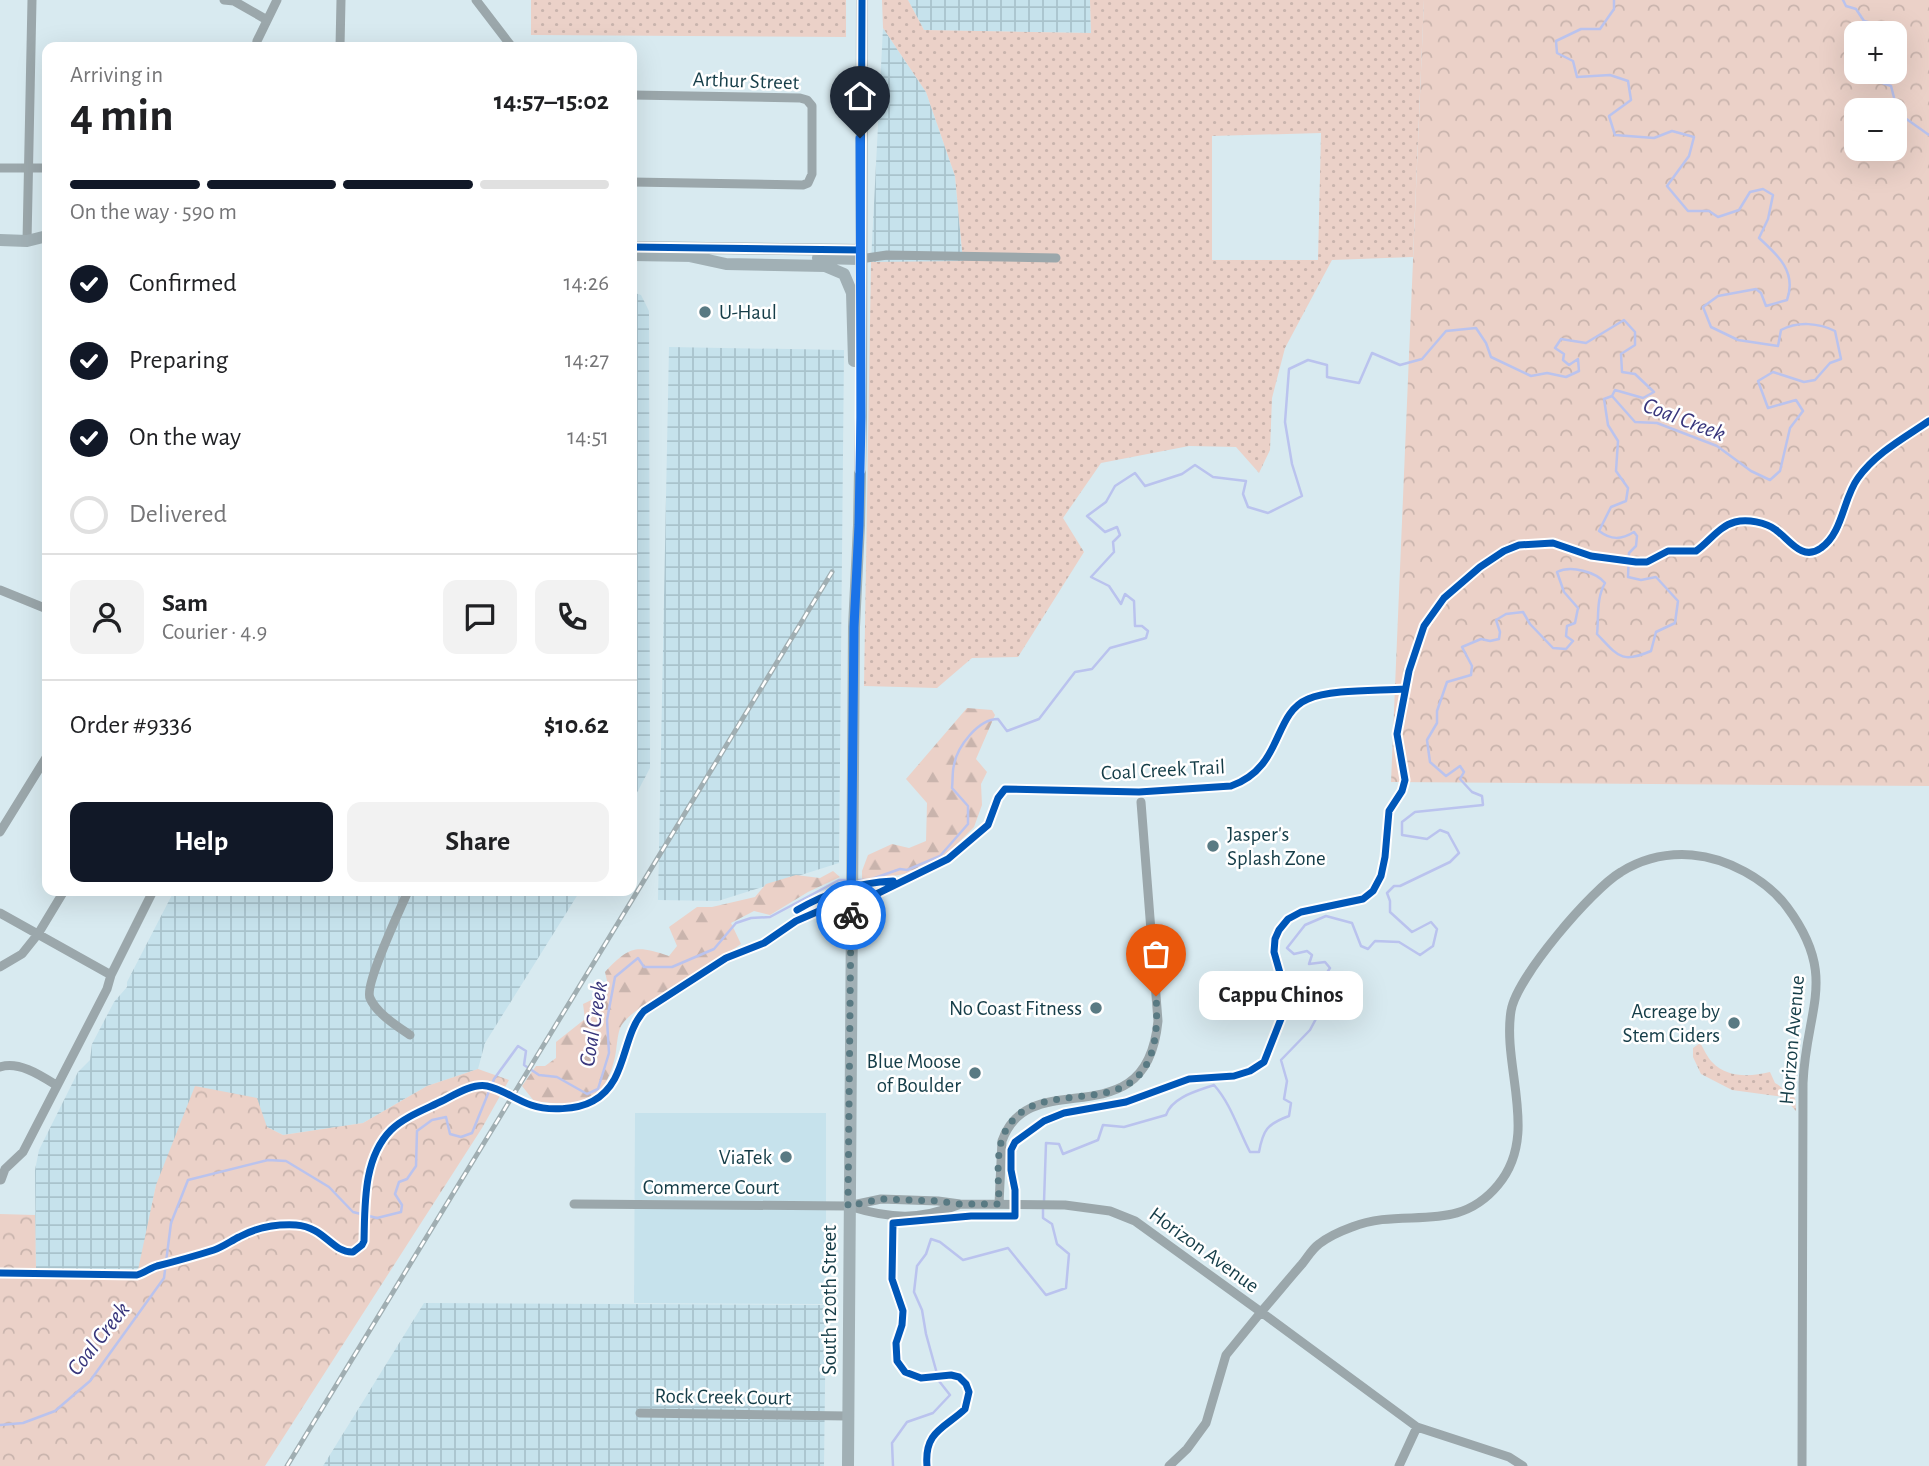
<!DOCTYPE html>
<meta charset="utf-8">
<style>
:root{--surface:#fff;--page:#f2f2f2;--text:#202124;--muted:#757577;--line:#e0e0e0;--accent:#111827}
body{margin:0;font-family:"Alegreya Sans",sans-serif;background:var(--page);color:var(--text);height:100vh;display:flex;flex-direction:column;font-size:26px;white-space:nowrap}
*{box-sizing:border-box;margin:0}
p{font-size:23px;color:var(--muted)}
.icon{flex:none;width:38px;height:38px;fill:none;stroke:currentColor;stroke-width:2;stroke-linecap:round;stroke-linejoin:round}
.map{position:relative;flex:1;overflow:hidden}
.panel{position:absolute;left:42px;top:42px;width:595px;height:854px;display:flex;flex-direction:column;background:var(--surface);border-radius:14px;box-shadow:0 7px 28px #0002}
.panel>*{flex:none}
.fabs{position:absolute;left:1844px;top:21px;display:grid;gap:14px}
.fabs a{display:grid;place-items:center;width:63px;height:63px;border-radius:14px;background:var(--surface);box-shadow:0 7px 28px #0002;font-size:35px}
.pin{position:absolute;display:grid;place-items:center;width:60px;height:60px;color:#fff;margin:-72px -30px;border-radius:50% 50% 50% 0;rotate:-45deg;box-shadow:0 0 7px #0007}
.pin .icon{rotate:45deg}
.courier{position:absolute;display:grid;place-items:center;width:70px;height:70px;margin:-35px;border:5px solid #1a73e8;border-radius:50%;background:#fff;color:#222;box-shadow:0 2px 9px #0007}
.bubble{position:absolute;height:49px;border-radius:14px;background:var(--surface);box-shadow:0 7px 28px #0002;font-size:23px;font-weight:600;line-height:49px;text-align:center}
.summary em{font-style:normal;font-weight:600}
.summary div{display:flex;flex-direction:column-reverse}
.summary{display:flex;align-items:center;justify-content:space-between;height:119px;padding:0 28px}
h1{font-size:46px;font-weight:600;line-height:52px}
.bar{display:grid;grid-template-columns:repeat(4,1fr);gap:10px 7px;align-content:center;height:84px;padding:0 28px}
.bar i{height:9px;border-radius:5px;background:var(--line)}
.bar .current{background:var(--accent)}
.bar p{grid-column:span 4}
.line{display:flex;align-items:center;gap:18px;padding:0 28px;border-top:2px solid var(--line)}
.line div{flex:1}
.round{display:grid;place-items:center;flex:none;width:74px;height:74px;border-radius:14px;background:var(--page)}
ol{padding:0 28px;list-style:none}
li{display:flex;align-items:center;gap:21px;height:77px}
li p{margin-inline-start:auto}
li .icon{padding:7px;border-radius:50%;background:var(--accent);color:#fff;stroke-width:4}
li:last-child{color:var(--muted)}
li i{width:38px;height:38px;border:4px solid var(--line);border-radius:50%}
.primary-button{display:flex;gap:14px;margin-top:auto;padding:14px 28px}
.primary-button a{flex:1;height:80px;border-radius:14px;background:var(--accent);color:#fff;font-size:28px;font-weight:600;line-height:80px;text-align:center}
.primary-button a+a{background:var(--page);color:var(--text)}
.map>svg:first-child{display:block}
</style>
<div class="map">
<svg width="1929" height="1466" viewBox="0 0 1929 1466">
<defs>
<pattern id="industrial-grid" width="8" height="8" patternUnits="userSpaceOnUse" patternTransform="scale(1.75)"><rect width="8" height="8" fill="#c6e2ec"/><path d="M0 4h8M4 0v8" fill="none" stroke="#a9c3cc"/></pattern>
<pattern id="grass-dots" width="8" height="8" patternUnits="userSpaceOnUse" patternTransform="scale(1.75)"><rect width="8" height="8" fill="#ebd1c8"/><path d="M2 2h.1M6 6h.1" fill="none" stroke="#c9b4ad" stroke-width="1.8" stroke-linecap="round"/></pattern>
<pattern id="forest-firs" width="22" height="20" patternUnits="userSpaceOnUse" patternTransform="scale(1.75)"><rect width="22" height="20" fill="#ebd1c8"/><path d="M5 1l3.5 6h-7zM16 11l3.5 6h-7z" fill="#c9b4ad"/></pattern>
<pattern id="park-crowns" width="20" height="18" patternUnits="userSpaceOnUse" patternTransform="scale(1.75)"><rect width="20" height="18" fill="#ebd1c8"/><path d="M2 6a3 3 0 1 1 6 0M12 15a3 3 0 1 1 6 0" fill="none" stroke="#c9b4ad"/></pattern>
</defs>
<rect width="100%" height="100%" fill="#d8eaf0"/>
<path fill="#c6e2ec" d="M635 1113H826V1304L634 1303Z"/>
<path fill="url(#industrial-grid)" d="M908 0H1090L1091 33 924 30Z
M883 28 926 92 955 176 963 262H871Z
M632 292 641 295 649 311 650 768 632 802Z
M669 347 844 350 839 863 718 901 658 900Z
M174 891H580L485 1043 478 1069 427 1086 363 1123 283 1135 267 1127 156 1185 139 1270 36 1269 35 1170 39 1150 78 1072 90 1060 92 1044 114 1002 127 987V982Z
M424 1303 826 1305 824 1466H323Z"/>
<path fill="url(#grass-dots)" fill-rule="evenodd" d="M531 0H846V37L531 35Z
M882 0H908L924 30 1091 33 1090 0H1424L1413 257 1332 260 1285 348 1272 398 1270 450 1259 473 1236 447 1189 446 1101 463 1063 518 1084 552 1018 657 972 658 937 688 864 686 871 262 963 261 955 176 926 92 883 28ZM1321 133 1318 260H1212V136Z
M1700 1043C1704 1049 1707 1057 1712 1062 1727 1078 1750 1077 1770 1072L1775 1083C1783 1087 1787 1095 1795 1098L1796 1111 1783 1097 1732 1090 1701 1074 1693 1057V1048Z"/>
<path fill="url(#forest-firs)" d="M967 708 992 710 995 715 976 759 987 772 981 784 982 805 974 827 947 854 909 873 862 882V871L868 855 892 844 909 848 926 841 927 803 906 779Z
M833 871 840 877 808 892 770 915 754 911 731 923 741 944C723 956 705 969 687 980 670 991 632 1008 621 1026 617 1034 617 1048 615 1057 604 1105 578 1107 534 1101L522 1086 536 1066H545L556 1058V1042L585 1019 583 1004 602 995 608 985 605 972C630 946 635 945 669 956L677 946 669 927 697 907H712L755 897 766 884 796 875 820 878Z"/>
<path fill="url(#park-crowns)" fill-rule="evenodd" d="M1424 0H1929V786L1391 782ZM1857 33H1895V72H1857ZM1857 110H1895V149H1857Z
M478 1069 509 1080 482 1128 265 1466H0V1214L35 1215 36 1269 138 1270 156 1185 195 1086 257 1098 267 1127 283 1135 363 1123 427 1086Z"/>
<g fill="none" stroke-linecap="round" stroke-linejoin="round">
<path stroke="#bac3ee" stroke-width="2.5" d="M1843 0 1846 6 1856 9 1864 21 1879 25 1881 29 1877 33
M1857 50 1855 53 1857 67
M1863 72 1874 80 1891 86 1898 113 1929 135
M855 880H869L900 869 907 870 940 856 968 824V806L952 788C953 780 952 772 954 765 957 747 978 719 998 719L1007 731 1039 719 1075 672 1092 669 1110 648 1146 638 1148 631 1142 626H1135L1134 601 1125 594 1121 604 1109 586 1091 577 1114 552 1113 542 1120 535 1117 527 1105 532 1087 516 1106 502 1115 486 1135 473 1145 486 1182 474 1195 465 1213 477 1246 481 1243 494 1248 507 1268 513 1302 496 1292 464 1285 422 1289 369 1308 360 1327 365V377L1359 383 1372 353 1400 365 1422 359 1446 331 1476 328 1486 343 1491 357 1531 376 1547 373 1566 377 1579 371 1578 359 1569 365 1563 360 1564 354 1555 348 1561 339 1586 343 1624 320 1635 332V345L1621 354 1622 372 1635 374 1654 392 1643 398 1615 390 1612 396 1635 422 1657 423 1717 446 1751 471 1770 480 1780 471 1790 428 1803 411 1796 400 1768 408 1758 381 1773 372 1804 382 1815 380 1830 363 1841 359 1835 331C1819 323 1798 321 1781 330L1778 346 1738 340 1711 327 1703 307 1718 296 1756 289 1761 293 1766 306 1787 300C1797 272 1778 255 1759 238L1768 219 1773 195 1763 189 1750 192 1739 210 1718 217 1709 211H1688L1667 186 1689 156 1694 137 1672 131 1654 138 1615 135 1609 116 1631 100 1628 81 1610 75 1577 77 1573 61 1557 53 1556 41 1581 29H1600L1614 9V0
M1044 1202 1046 1143 1059 1144 1063 1154 1098 1140 1103 1125 1124 1127 1166 1115C1172 1097 1197 1091 1214 1085 1231 1104 1238 1129 1250 1152H1259C1263 1130 1267 1124 1289 1116L1291 1103 1284 1099 1287 1081 1281 1060 1310 1030 1318 1015 1311 997 1330 968 1325 962 1309 964 1312 955 1307 951 1294 954 1287 948 1305 925 1326 916 1352 923 1361 946 1368 949 1375 941 1399 942 1420 955 1433 946 1437 929 1431 922 1412 932 1390 912V901L1387 893 1394 886H1400L1450 862 1459 853 1448 833 1440 830 1427 839 1402 835V822L1415 812 1483 805 1482 796 1472 792 1460 779 1464 772 1460 766 1446 776 1430 762 1427 740 1437 723V711L1447 682 1471 675 1472 666 1462 647 1481 639 1490 641 1499 639 1500 632 1496 620 1506 614 1523 612 1530 624 1553 648 1566 649 1573 641 1566 636 1567 626 1575 623 1578 608 1564 592 1557 572C1571 565 1596 572 1605 583 1596 599 1599 616 1597 634 1618 656 1621 664 1651 651L1656 632 1675 623 1678 601 1656 577 1641 580 1628 577 1629 553 1636 546 1637 536 1634 532C1621 540 1611 540 1599 531L1611 507 1626 501 1628 488 1616 471 1618 441 1608 425 1604 399 1612 396
M0 1425 23 1423 55 1411 90 1381 164 1278 171 1223 188 1180 268 1160 286 1161 329 1187 353 1212 377 1218 401 1212 402 1205 395 1194 399 1182 407 1179 416 1166 417 1131 432 1120 446 1117 450 1134 461 1137 472 1133 494 1079 518 1046 526 1051 524 1065 539 1075 557 1077 587 1094 598 1089 609 1053 607 1020 615 977 638 958 644 967H672L714 949 736 923 751 918 770 917 839 880H848
M893 1466 892 1443 907 1422 933 1413 950 1395 939 1381 926 1334 922 1310 914 1292 917 1266 926 1254 931 1239 940 1242 963 1260 1008 1248 1046 1295 1066 1288 1069 1254 1057 1244 1052 1224 1043 1218V1208"/>
<path stroke="#9ba7ab" stroke-width="9" d="M224 0 234 1 267 20
M476 0 512 47
M256 47 257 41 277 0
M340 47 341 0
M632 95 800 98 807 100 812 106V174L808 183 803 185 632 182
M0 168H47
M27 241 32 0
M860 259 887 255 1056 258
M0 590 47 609
M0 832 47 756
M408 891C401 908 364 985 370 998 376 1013 397 1026 410 1035
M0 913 111 975 153 891
M0 967 22 954 38 934 64 891
M0 1067C19 1061 40 1075 56 1085
M1 1180 5 1169 23 1152 107 989 111 975
M574 1204 848 1206 881 1199 938 1201 960 1204 1065 1205 1110 1211 1135 1221 1261 1312 1226 1355 1206 1423 1187 1449 1169 1466
M999 1204 1002 1141C1030 1061 1146 1143 1158 1021L1141 802
M852 1207C891 1219 920 1220 958 1205
M640 1413 847 1416
M1399 1466 1417 1427
M1523 1466 1509 1457 1417 1427 1261 1312C1275 1296 1288 1280 1302 1264 1307 1258 1312 1249 1319 1244 1328 1237 1341 1231 1352 1227 1404 1206 1456 1236 1498 1185 1540 1135 1502 1068 1511 1011 1516 978 1592 889 1621 872 1642 859 1667 853 1692 855 1727 858 1766 879 1787 907 1839 977 1806 1008 1803 1083L1802 1466"/>
<path stroke="#a1b0b5" stroke-width="12" d="M0 240 27 241 47 236
M632 247 860 250
M632 255 694 256
M689 256 726 264 825 266 844 274 852 293 854 361
M818 258 860 259
M848 1466 854 627 859 525 861 417 862 0"/>
<defs>
<path id="rail" d="M287 1466 832 572"/>
</defs>
<use href="#rail" stroke="#a0aeb2" stroke-width="5"/>
<use href="#rail" stroke="#fff" stroke-width="2.5" stroke-dasharray="8" stroke-linecap="butt"/>
<defs>
<path id="cycleway" d="M632 247 860 250
M860 470 862 0
M797 910C828 892 857 883 893 881
M0 1273 137 1275C144 1273 150 1268 157 1266 177 1261 195 1256 214 1250 223 1247 231 1241 239 1237 257 1227 275 1224 296 1225 325 1227 332 1253 353 1252L362 1245 364 1241C365 1205 363 1158 391 1130 404 1117 426 1109 442 1101 454 1095 473 1083 487 1086 502 1089 516 1100 531 1105 548 1111 577 1110 593 1101 628 1082 621 1036 644 1011L726 958 764 943 796 921 819 911 843 908 860 902 948 859 988 825 998 798 1005 789 1139 792 1231 786C1284 767 1272 714 1308 699 1330 689 1380 691 1405 689
M927 1466C924 1431 945 1428 965 1409L969 1392 966 1384 959 1377 951 1375 921 1378 905 1372 897 1361 896 1343 902 1325 903 1311 892 1279 893 1223 971 1216H1015V1190L1011 1170V1150L1015 1142 1044 1121 1064 1113 1126 1102 1189 1079 1234 1076 1250 1071 1264 1062 1288 1001 1274 952 1275 939 1279 930 1288 919 1301 912 1363 899 1373 891 1381 876 1385 857 1389 811 1402 791 1405 780 1397 734 1409 671 1424 626 1444 598 1480 567 1504 551 1519 545 1553 543 1591 556 1636 562H1647L1668 551H1696C1709 542 1719 526 1735 522 1747 519 1766 522 1776 530 1789 539 1802 562 1821 548 1843 533 1843 498 1858 478 1876 453 1904 438 1929 421"/>
</defs>
<use href="#cycleway" stroke="#fff" stroke-width="11"/>
<use href="#cycleway" stroke="#0057b8" stroke-width="7"/>
</g>
<g fill="none" stroke-linecap="round" stroke-linejoin="round">
<path stroke="#597a83" stroke-width="7" stroke-dasharray="0 12.6" d="M851 915 848 1206 881 1199 938 1201 960 1204H999C999 1183 995 1154 1004 1134 1039 1058 1167 1150 1156 996"/>
<path stroke="#1a73e8" stroke-width="9" d="M851 915 854 627 859 525 861 417 860 138"/>
</g>
<g fill="#597a83" stroke="#fff" stroke-width="2.5">
<circle cx="705" cy="312" r="7"/>
<circle cx="1213" cy="846" r="7"/>
<circle cx="1096" cy="1008" r="7"/>
<circle cx="1734" cy="1023" r="7"/>
<circle cx="975" cy="1073" r="7"/>
<circle cx="786" cy="1157" r="7"/>
</g>
<g text-anchor="middle" dominant-baseline="central" stroke-width="5" stroke-linejoin="round" paint-order="stroke">
<g font-size="21" fill="#153d48" stroke="#fff">
<text transform="translate(746 81) rotate(2)">Arthur Street</text>
<text transform="translate(1163 770) rotate(-3)">Coal Creek Trail</text>
<text transform="translate(1792 1040) rotate(-85)">Horizon Avenue</text>
<text x="711" y="1187">Commerce Court</text>
<text transform="translate(1204 1250) rotate(36)">Horizon Avenue</text>
<text transform="translate(829 1300) rotate(-90)">South 120th Street</text>
<text transform="translate(723 1397) rotate(1)">Rock Creek Court</text>
</g>
<g font-size="21" fill="#153d48" stroke="#fff" text-anchor="end">
<text x="719" y="312" text-anchor="start">U-Haul</text>
<text x="1227" y="834" text-anchor="start">Jasper's<tspan x="1227" dy="24">Splash Zone</tspan></text>
<text x="1082" y="1008">No Coast Fitness</text>
<text x="1720" y="1011">Acreage by<tspan x="1720" dy="24">Stem Ciders</tspan></text>
<text x="961" y="1061">Blue Moose<tspan x="961" dy="24">of Boulder</tspan></text>
<text x="772" y="1157">ViaTek</text>
</g>
<g font-size="23" font-style="italic" fill="#38367c" stroke="#fff">
<text transform="translate(1684 420) rotate(21)">Coal Creek</text>
<text transform="translate(594 1024) rotate(-81)">Coal Creek</text>
<text transform="translate(99 1339) rotate(-52)">Coal Creek</text>
</g>
</g>
</svg>
<div class="fabs">
<a>+</a>
<a>−</a>
</div>
<div class="pin" style="left:1156px;top:996px;background:#ea580c"><svg class="icon" aria-label="bag" viewBox="0 0 24 24"><path d="M5 8h14l-1 12H6zM9 8a3 3 0 0 1 6 0"/></svg></div>
<div class="pin" style="left:860px;top:138px;background:#1f2937"><svg class="icon" aria-label="home" viewBox="0 0 24 24"><path d="M3 11l9-7 9 7M6 9v11h12V9"/></svg></div>
<div class="courier" style="left:851px;top:915px"><svg class="icon" aria-label="bike" viewBox="0 0 24 24"><circle cx="6" cy="16" r="4"/><circle cx="18" cy="16" r="4"/><path d="M6 16l4-8h5l3 8M10 8l3 8H6M13 5h3"/></svg></div>
<div class="bubble" style="left:1199px;top:971px;width:164px">Cappu Chinos</div>
<section class="panel">
<div class="summary"><div><h1>4 min</h1><p>Arriving in</p></div><em>14:57–15:02</em></div>
<div class="bar"><i class="current"></i><i class="current"></i><i class="current"></i><i></i><p>On the way · 590 m</p></div>
<ol>
<li><svg class="icon" aria-label="check" viewBox="0 0 24 24"><path d="M5 12l5 5 9-10"/></svg>Confirmed<p>14:26</p></li>
<li><svg class="icon" aria-label="check" viewBox="0 0 24 24"><path d="M5 12l5 5 9-10"/></svg>Preparing<p>14:27</p></li>
<li><svg class="icon" aria-label="check" viewBox="0 0 24 24"><path d="M5 12l5 5 9-10"/></svg>On the way<p>14:51</p></li>
<li><i></i>Delivered</li>
</ol>
<div class="line" style="height:126px"><a class="round"><svg class="icon" aria-label="person" viewBox="0 0 24 24"><circle cx="12" cy="8" r="4"/><path d="M4 21q1-7 8-7t8 7"/></svg></a><div><b>Sam</b><p>Courier · 4.9</p></div><a class="round"><svg class="icon" aria-label="chat" viewBox="0 0 24 24"><path d="M4 5h16v11H9l-5 4z"/></svg></a><a class="round"><svg class="icon" aria-label="phone" viewBox="0 0 24 24"><path d="M5 4h4l2 5-3 2q2 4 5 5l2-3 5 2v4C11 20 4 13 5 4z"/></svg></a></div>
<div class="line" style="height:91px"><div>Order #9336</div><b>$10.62</b></div>
<div class="primary-button"><a>Help</a><a>Share</a></div>
</section>
</div>
